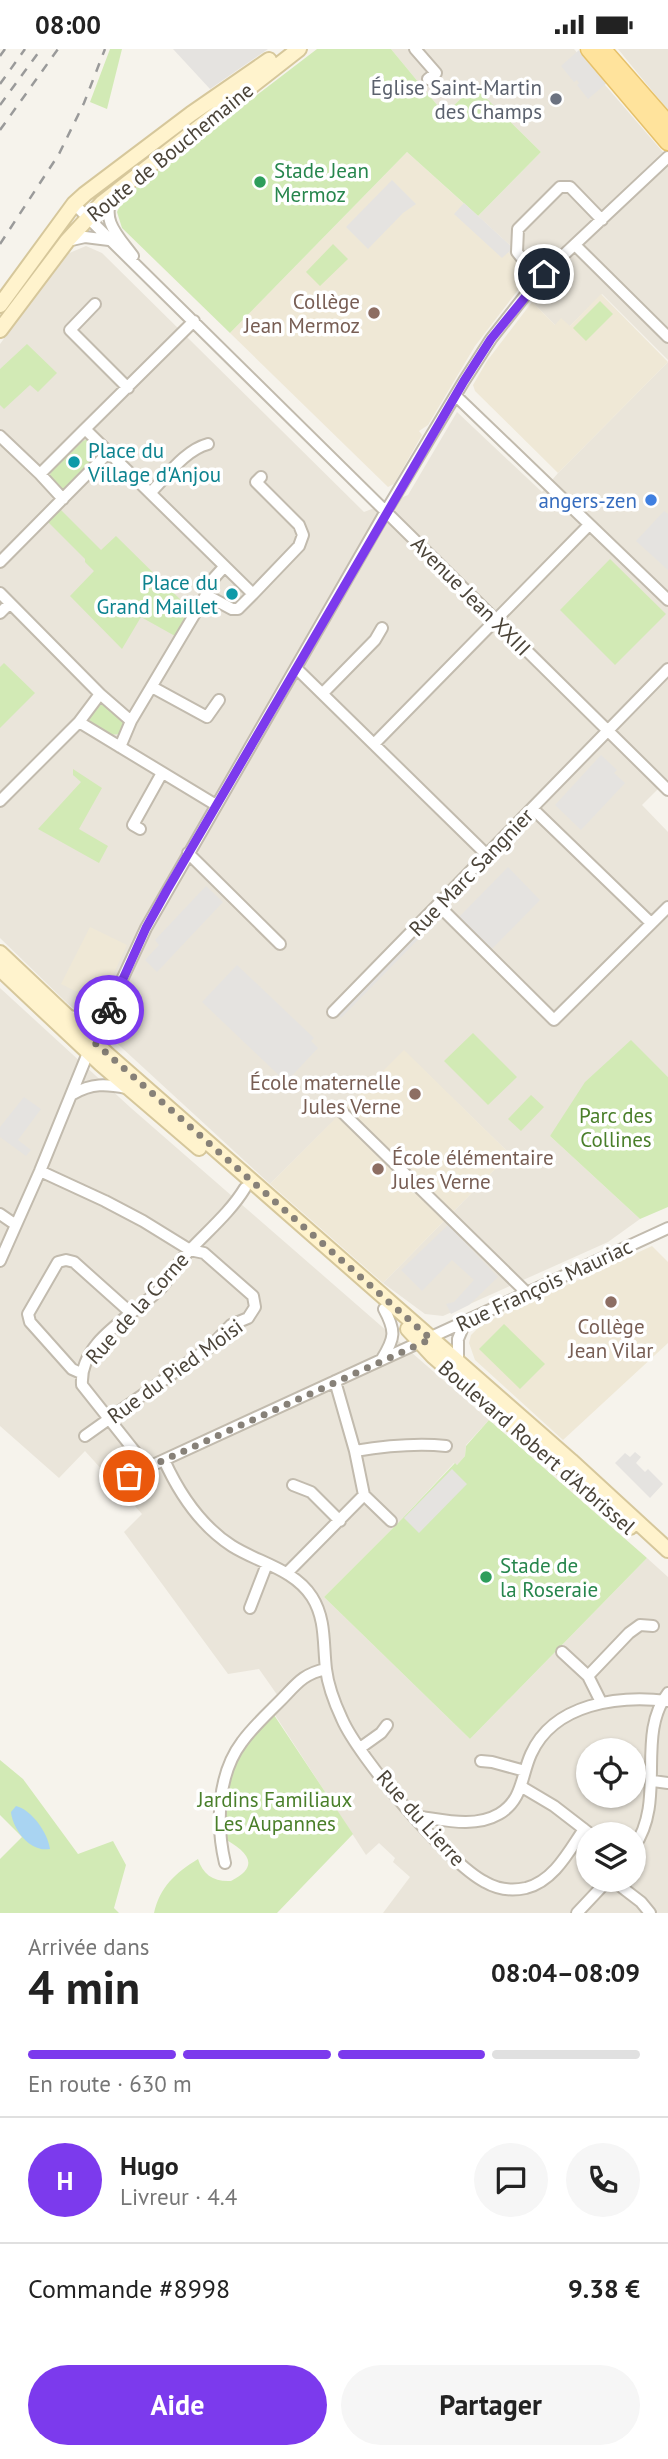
<!DOCTYPE html>
<html lang="fr">
<meta charset="utf-8">
<style>
:root{--surface:#fff;--page:#f6f6f6;--text:#222;--muted:#767676;--line:#e0e0e0;--accent:#7c3aed}
body{margin:0;font-family:"PT Sans",sans-serif;background:var(--page);color:var(--text);height:100vh;display:flex;flex-direction:column;font-size:26px;white-space:nowrap}
*{box-sizing:border-box;margin:0}
p{font-size:23px;color:var(--muted)}
.icon{flex:none;width:38px;height:38px;fill:none;stroke:currentColor;stroke-width:2;stroke-linecap:round;stroke-linejoin:round}
.map{position:relative;height:1864px;overflow:hidden}
.panel{display:flex;flex-direction:column;background:var(--surface);flex:1}
.panel>*{flex:none}
.tools{position:absolute;left:576px;top:1689px;display:grid;gap:14px}
.tools a{display:grid;place-items:center;width:70px;height:70px;border-radius:50%;background:var(--surface);box-shadow:0 2px 5px #0004;font-size:35px}
.pin{position:absolute;display:grid;place-items:center;width:60px;height:60px;color:#fff;margin:-30px;border:4px solid #fff;border-radius:50%;box-shadow:0 2px 7px #0007}
.courier{position:absolute;display:grid;place-items:center;width:70px;height:70px;margin:-35px;border:5px solid #7c3aed;border-radius:50%;background:#fff;color:#222;box-shadow:0 2px 9px #0007}
.head em{font-style:normal;font-weight:600}
.head div{display:flex;flex-direction:column-reverse}
.head{display:flex;align-items:center;justify-content:space-between;height:119px;padding:0 28px}
h1{font-size:46px;font-weight:600;line-height:52px}
.bar{display:grid;grid-template-columns:repeat(4,1fr);gap:10px 7px;align-content:center;height:84px;padding:0 28px}
.bar i{height:9px;border-radius:5px;background:var(--line)}
.bar .on{background:var(--accent)}
.bar p{grid-column:span 4}
.line{display:flex;align-items:center;gap:18px;padding:0 28px;border-top:2px solid var(--line)}
.line div{flex:1}
.round{display:grid;place-items:center;flex:none;width:74px;height:74px;border-radius:37px;background:var(--page)}
.cta{display:flex;gap:14px;margin-top:auto;padding:14px 28px}
.cta a{flex:1;height:80px;border-radius:42px;background:var(--accent);color:#fff;font-size:28px;font-weight:600;line-height:80px;text-align:center}
.cta a+a{background:var(--page);color:var(--text)}
.status{display:flex;justify-content:space-between;align-items:center;height:49px;padding:0 35px;background:var(--surface);direction:ltr}
.status svg{height:19px;fill:currentColor}
.map>svg:first-child{display:block}
</style>
<div class="status"><b>08:00</b><svg viewBox="0 0 49 12"><path d="M0 12V9h3v3zM5 12V6h3v6zM10 12V3h3v9zM15 12V0h3v12zM26 1h20v11H26zM47 4h2v5h-2z"/></svg></div>
<div class="map">
<svg width="668" height="1864" viewBox="0 0 668 1864">
<rect width="100%" height="100%" fill="#f6f3ec"/>
<path fill="#eae5da" fill-rule="evenodd" d="M391 0H574L668 109V311L602 245 570 277 555 276 532 253 519 238 528 228 508 203 512 198 478 167 541 103 474 37 448 62 438 57Z
M618 0H668V61L649 38Z
M86 197 102 204 364 463 408 446 457 363 542 443 558 424 668 313V730L642 756 668 783V1028L631 992 550 1087 640 1170 608 1193 443 1267 425 1265 383 1234 510 1105 404 1002 270 1135 121 998 67 954 0 889V295L67 205Z
M0 939 131 1059 489 1371 466 1396 465 1407 457 1416 454 1414 397 1475 324 1548 470 1690 647 1509 668 1528V1864H383L410 1828 393 1813 395 1809 379 1794 366 1806 275 1666 285 1657 259 1620 228 1625 124 1483 142 1465 85 1402 59 1429 0 1377ZM588 1701H634V1746H588ZM588 1785H634V1830H588Z"/>
<path fill="#efe8d6" d="M407 103 513 199 508 203 528 228 475 297 428 376 419 382 422 386 394 435 388 438 230 284Z
M601 245 668 313 558 424 475 342 473 336 487 312 532 253 555 276 561 269 570 277Z
M90 878 127 896 100 954 61 935Z
M404 1001 510 1105 383 1234 270 1135Z
M652 1197 668 1213V1294L563 1391 475 1311 469 1294 471 1286 482 1275Z"/>
<path fill="#d2eab5" d="M110 0H122L107 60 90 53Z
M317 0H391L438 57 448 62 474 37 541 103 478 167 407 103 230 284 122 179 117 163 124 148Z
M333 195 348 210 320 237 306 223Z
M600 252 613 265 586 292 573 279Z
M27 295 57 324 38 343 30 336 4 360 0 356V320Z
M88 390 96 395 100 403 97 409 66 441 58 440 49 427 52 422 83 392Z
M60 460 101 501 116 487 191 561 175 587 141 568 122 600 70 547 94 522 85 513V510L48 473Z
M610 510 666 565 615 616 560 561Z
M4 614 35 644 0 679V618Z
M102 654 125 674 119 685 109 686 90 673 89 668Z
M73 720 102 739 79 780 108 797 99 814 38 780 81 733 73 726Z
M473 984 517 1028 488 1056 444 1012Z
M631 991 668 1028V1158L640 1170 550 1087 585 1033Z
M531 1046 544 1058 521 1082 508 1070Z
M504 1275 545 1315 520 1340 479 1300Z
M489 1371 647 1509 470 1690 324 1548 397 1475 455 1414 457 1416 465 1407 466 1397Z
M274 1666 353 1785 277 1864H154C160 1838 175 1824 198 1810 203 1826 214 1833 231 1832 263 1816 245 1801 223 1789 225 1733 228 1704 274 1666Z
M0 1711 23 1730 78 1805 113 1792 126 1816 114 1859 119 1864H0V1810L22 1788 0 1766Z"/>
<path fill="#e5e3e0" d="M173 0H268L210 40Z
M579 1 607 34 588 50 577 36 579 34 577 31 574 33 561 17Z
M392 131 416 155 403 164 368 200 346 178Z
M464 154 513 199 502 209 454 165Z
M664 462 668 465V521L636 492Z
M601 706 617 721 614 724 625 734 581 781 555 756Z
M508 818 540 851 490 902 457 870Z
M206 837 223 853 157 923 145 911 159 896 155 891Z
M438 862 442 866 341 969 336 964Z
M237 916 314 989 311 992 318 999 286 1033 202 953Z
M24 1048 41 1060 18 1091 31 1101 26 1107 0 1088V1078Z
M448 1176 498 1228 469 1256 451 1265 446 1255 454 1253 474 1231 452 1211 422 1242 401 1221Z
M635 1403 641 1408 636 1414 645 1423 648 1420 663 1435 650 1449 615 1414 625 1404 630 1408Z
M452 1420 467 1435 419 1484 404 1469Z"/>
<path fill="#a9d4f2" d="M16 1757C32 1761 48 1784 50 1800 46 1800 42 1801 38 1799 24 1795 12 1776 11 1763Z"/>
<g fill="none" stroke-linecap="round" stroke-linejoin="round">
<defs>
<path id="street" d="M415 0 436 24 428 30
M114 145C99 170 118 187 133 207
M74 155 668 741
M67 192 85 188 109 191
M575 196 668 288
M538 230 517 203 518 180 560 138H570L602 171
M95 255 70 281 128 339
M194 272 85 380 253 545 299 497 303 486 299 476 256 433 261 428
M456 347 668 551
M0 387 40 425
M151 443C167 427 185 401 208 395
M63 450 40 425 85 380
M0 513 109 403
M224 518 214 529 206 546 232 560H238L253 545
M0 544 100 645 79 673 216 756
M0 564 10 554
M297 620 487 806
M152 638 207 668 219 651
M323 644 375 591 382 579
M100 645 131 672 120 698
M131 672 206 546
M374 695 589 476
M0 752 79 673
M533 760 651 874
M140 780 133 776 162 724
M188 804 280 895
M438 856 554 971 668 858
M333 963 668 620
M66 967C84 969 93 969 108 959
M73 1045C92 1034 106 1035 127 1039
M342 1063 527 1244
M40 1122 105 1152 143 1172 190 1201 204 1204 253 1247 255 1258 248 1269 231 1276 210 1298 85 1387
M0 1165 16 1176
M0 1212 40 1122 88 1004 146 879 386 462 464 332 491 290 538 230 668 108
M382 1310C395 1289 396 1282 384 1260
M458 1313V1290L466 1271
M81 1324 72 1320 30 1273 28 1265 58 1213 66 1211 74 1213 131 1264
M355 1402C385 1397 416 1394 446 1397
M164 1411C179 1444 201 1477 232 1497 259 1514 294 1520 312 1548 326 1570 323 1595 326 1620 328 1637 335 1655 342 1670 359 1709 448 1814 485 1833 497 1840 512 1842 526 1839 554 1832 569 1802 584 1780
M148 1419 82 1336C79 1291 134 1267 161 1239 172 1227 179 1211 191 1200 210 1180 231 1162 245 1139
M129 1427 668 1179
M293 1436 311 1443 340 1472
M364 1446 391 1472
M287 1524 364 1446 355 1402 335 1332
M250 1559 267 1515
M562 1603 588 1627
M601 1653 588 1627 629 1584 640 1576 653 1577
M360 1699 381 1684 387 1676
M481 1712 492 1713 525 1722
M653 1732 668 1734
M522 1738 554 1757 589 1784
M414 1767C441 1770 473 1780 499 1765 523 1751 521 1727 531 1705 554 1654 619 1646 668 1652
M634 1798C667 1751 635 1686 668 1644
M225 1814C216 1776 217 1726 242 1693 252 1679 266 1666 279 1653 296 1636 302 1625 326 1620
M611 1830 641 1853 650 1864
M577 1864 609 1830"/>
<path id="secondary" d="M0 256 74 155 85 145 191 65 269 11
M0 281 67 192 102 154 299 0
M0 904 108 1006 571 1412 668 1501
M0 920 101 1015 199 1099
M408 1280 433 1307 630 1478"/>
<path id="primary" d="M589 0 668 93
M605 3 668 75"/>
</defs>
<use href="#street" stroke="#c2bbae" stroke-width="14"/>
<use href="#secondary" stroke="#d6c79b" stroke-width="18"/>
<use href="#primary" stroke="#e6c16a" stroke-width="19"/>
<use href="#street" stroke="#fff" stroke-width="10"/>
<use href="#secondary" stroke="#fff3cd" stroke-width="14"/>
<use href="#primary" stroke="#ffe39c" stroke-width="16"/>
<path stroke="#9a9a9a" stroke-width="2.5" stroke-dasharray="9 9" stroke-linecap="butt" d="M0 7 5 0
M0 35 25 0
M0 56 41 0
M0 81 58 0
M0 195 59 105 84 54 105 0"/>
</g>
<g fill="none" stroke-linecap="round" stroke-linejoin="round">
<path stroke="#878178" stroke-width="7" stroke-dasharray="0 12.6" d="M109 961 94 993 431 1290 129 1427"/>
<path stroke="#7c3aed" stroke-width="9" d="M109 961 146 879 167 841 464 332 491 290 544 225"/>
</g>
<circle fill="#6b7280" stroke="#fff" stroke-width="2.5" cx="556" cy="50" r="7"/>
<g fill="#2e9e5b" stroke="#fff" stroke-width="2.5">
<circle cx="260" cy="133" r="7"/>
<circle cx="486" cy="1528" r="7"/>
</g>
<g fill="#8d6e63" stroke="#fff" stroke-width="2.5">
<circle cx="374" cy="264" r="7"/>
<circle cx="415" cy="1045" r="7"/>
<circle cx="378" cy="1120" r="7"/>
<circle cx="611" cy="1253" r="7"/>
</g>
<g fill="#0f9aa8" stroke="#fff" stroke-width="2.5">
<circle cx="74" cy="413" r="7"/>
<circle cx="232" cy="545" r="7"/>
</g>
<circle fill="#3f7fe0" stroke="#fff" stroke-width="2.5" cx="651" cy="451" r="7"/>
<g text-anchor="middle" dominant-baseline="central" stroke-width="7" stroke-linejoin="round" paint-order="stroke">
<g font-size="21" fill="#5b616d" stroke="#fff" text-anchor="end">
<text x="542" y="38">Église Saint-Martin<tspan x="542" dy="24">des Champs</tspan></text>
</g>
<g font-size="21" fill="#4b4439" stroke="#fff">
<text transform="translate(170 103) rotate(-39)">Route de Bouchemaine</text>
<text transform="translate(471 547) rotate(45)">Avenue Jean XXIII</text>
<text transform="translate(471 823) rotate(-46)">Rue Marc Sangnier</text>
<text transform="translate(544 1236) rotate(-25)">Rue François Mauriac</text>
<text transform="translate(137 1259) rotate(-48)">Rue de la Corne</text>
<text transform="translate(175 1322) rotate(-36)">Rue du Pied Moisi</text>
<text transform="translate(537 1398) rotate(41)">Boulevard Robert d'Arbrissel</text>
<text transform="translate(421 1769) rotate(48)">Rue du Lierre</text>
</g>
<g font-size="21" fill="#27864d" stroke="#fff" text-anchor="start">
<text x="274" y="121">Stade Jean<tspan x="274" dy="24">Mermoz</tspan></text>
<text x="500" y="1516">Stade de<tspan x="500" dy="24">la Roseraie</tspan></text>
</g>
<g font-size="21" fill="#785e54" stroke="#fff" text-anchor="end">
<text x="360" y="252">Collège<tspan x="360" dy="24">Jean Mermoz</tspan></text>
<text x="401" y="1033">École maternelle<tspan x="401" dy="24">Jules Verne</tspan></text>
<text x="392" y="1108" text-anchor="start">École élémentaire<tspan x="392" dy="24">Jules Verne</tspan></text>
<text x="611" y="1277" text-anchor="middle">Collège<tspan x="611" dy="24">Jean Vilar</tspan></text>
</g>
<g font-size="21" fill="#0d838f" stroke="#fff" text-anchor="start">
<text x="88" y="401">Place du<tspan x="88" dy="24">Village d'Anjou</tspan></text>
<text x="218" y="533" text-anchor="end">Place du<tspan x="218" dy="24">Grand Maillet</tspan></text>
</g>
<g font-size="21" fill="#366cbe" stroke="#fff" text-anchor="end">
<text x="637" y="451">angers-zen</text>
</g>
<g font-size="21" fill="#4a7f2a" stroke="#fff">
<text x="616" y="1066">Parc des<tspan x="616" dy="24">Collines</tspan></text>
<text x="275" y="1750">Jardins Familiaux<tspan x="275" dy="24">Les Aupannes</tspan></text>
</g>
</g>
</svg>
<div class="tools">
<a><svg class="icon" aria-label="locate" viewBox="0 0 24 24"><circle cx="12" cy="12" r="6"/><path d="M12 2v4M12 18v4M2 12h4M18 12h4"/></svg></a>
<a><svg class="icon" aria-label="layers" viewBox="0 0 24 24"><path d="M12 4l9 5-9 5-9-5zM3 14l9 5 9-5"/></svg></a>
</div>
<div class="pin" style="left:129px;top:1427px;background:#ea580c"><svg class="icon" aria-label="bag" viewBox="0 0 24 24"><path d="M5 8h14l-1 12H6zM9 8a3 3 0 0 1 6 0"/></svg></div>
<div class="pin" style="left:544px;top:225px;background:#1f2937"><svg class="icon" aria-label="home" viewBox="0 0 24 24"><path d="M3 11l9-7 9 7M6 9v11h12V9"/></svg></div>
<div class="courier" style="left:109px;top:961px"><svg class="icon" aria-label="bike" viewBox="0 0 24 24"><circle cx="6" cy="16" r="4"/><circle cx="18" cy="16" r="4"/><path d="M6 16l4-8h5l3 8M10 8l3 8H6M13 5h3"/></svg></div>
</div>
<section class="panel">
<div class="head"><div><h1>4 min</h1><p>Arrivée dans</p></div><em>08:04–08:09</em></div>
<div class="bar"><i class="on"></i><i class="on"></i><i class="on"></i><i></i><p>En route · 630 m</p></div>
<div class="line" style="height:126px"><b class="round" style="background:var(--accent);color:#fff">H</b><div><b>Hugo</b><p>Livreur · 4.4</p></div><a class="round"><svg class="icon" aria-label="chat" viewBox="0 0 24 24"><path d="M4 5h16v11H9l-5 4z"/></svg></a><a class="round"><svg class="icon" aria-label="phone" viewBox="0 0 24 24"><path d="M5 4h4l2 5-3 2q2 4 5 5l2-3 5 2v4C11 20 4 13 5 4z"/></svg></a></div>
<div class="line" style="height:91px"><div>Commande #8998</div><b>9.38 €</b></div>
<div class="cta"><a>Aide</a><a>Partager</a></div>
</section>
